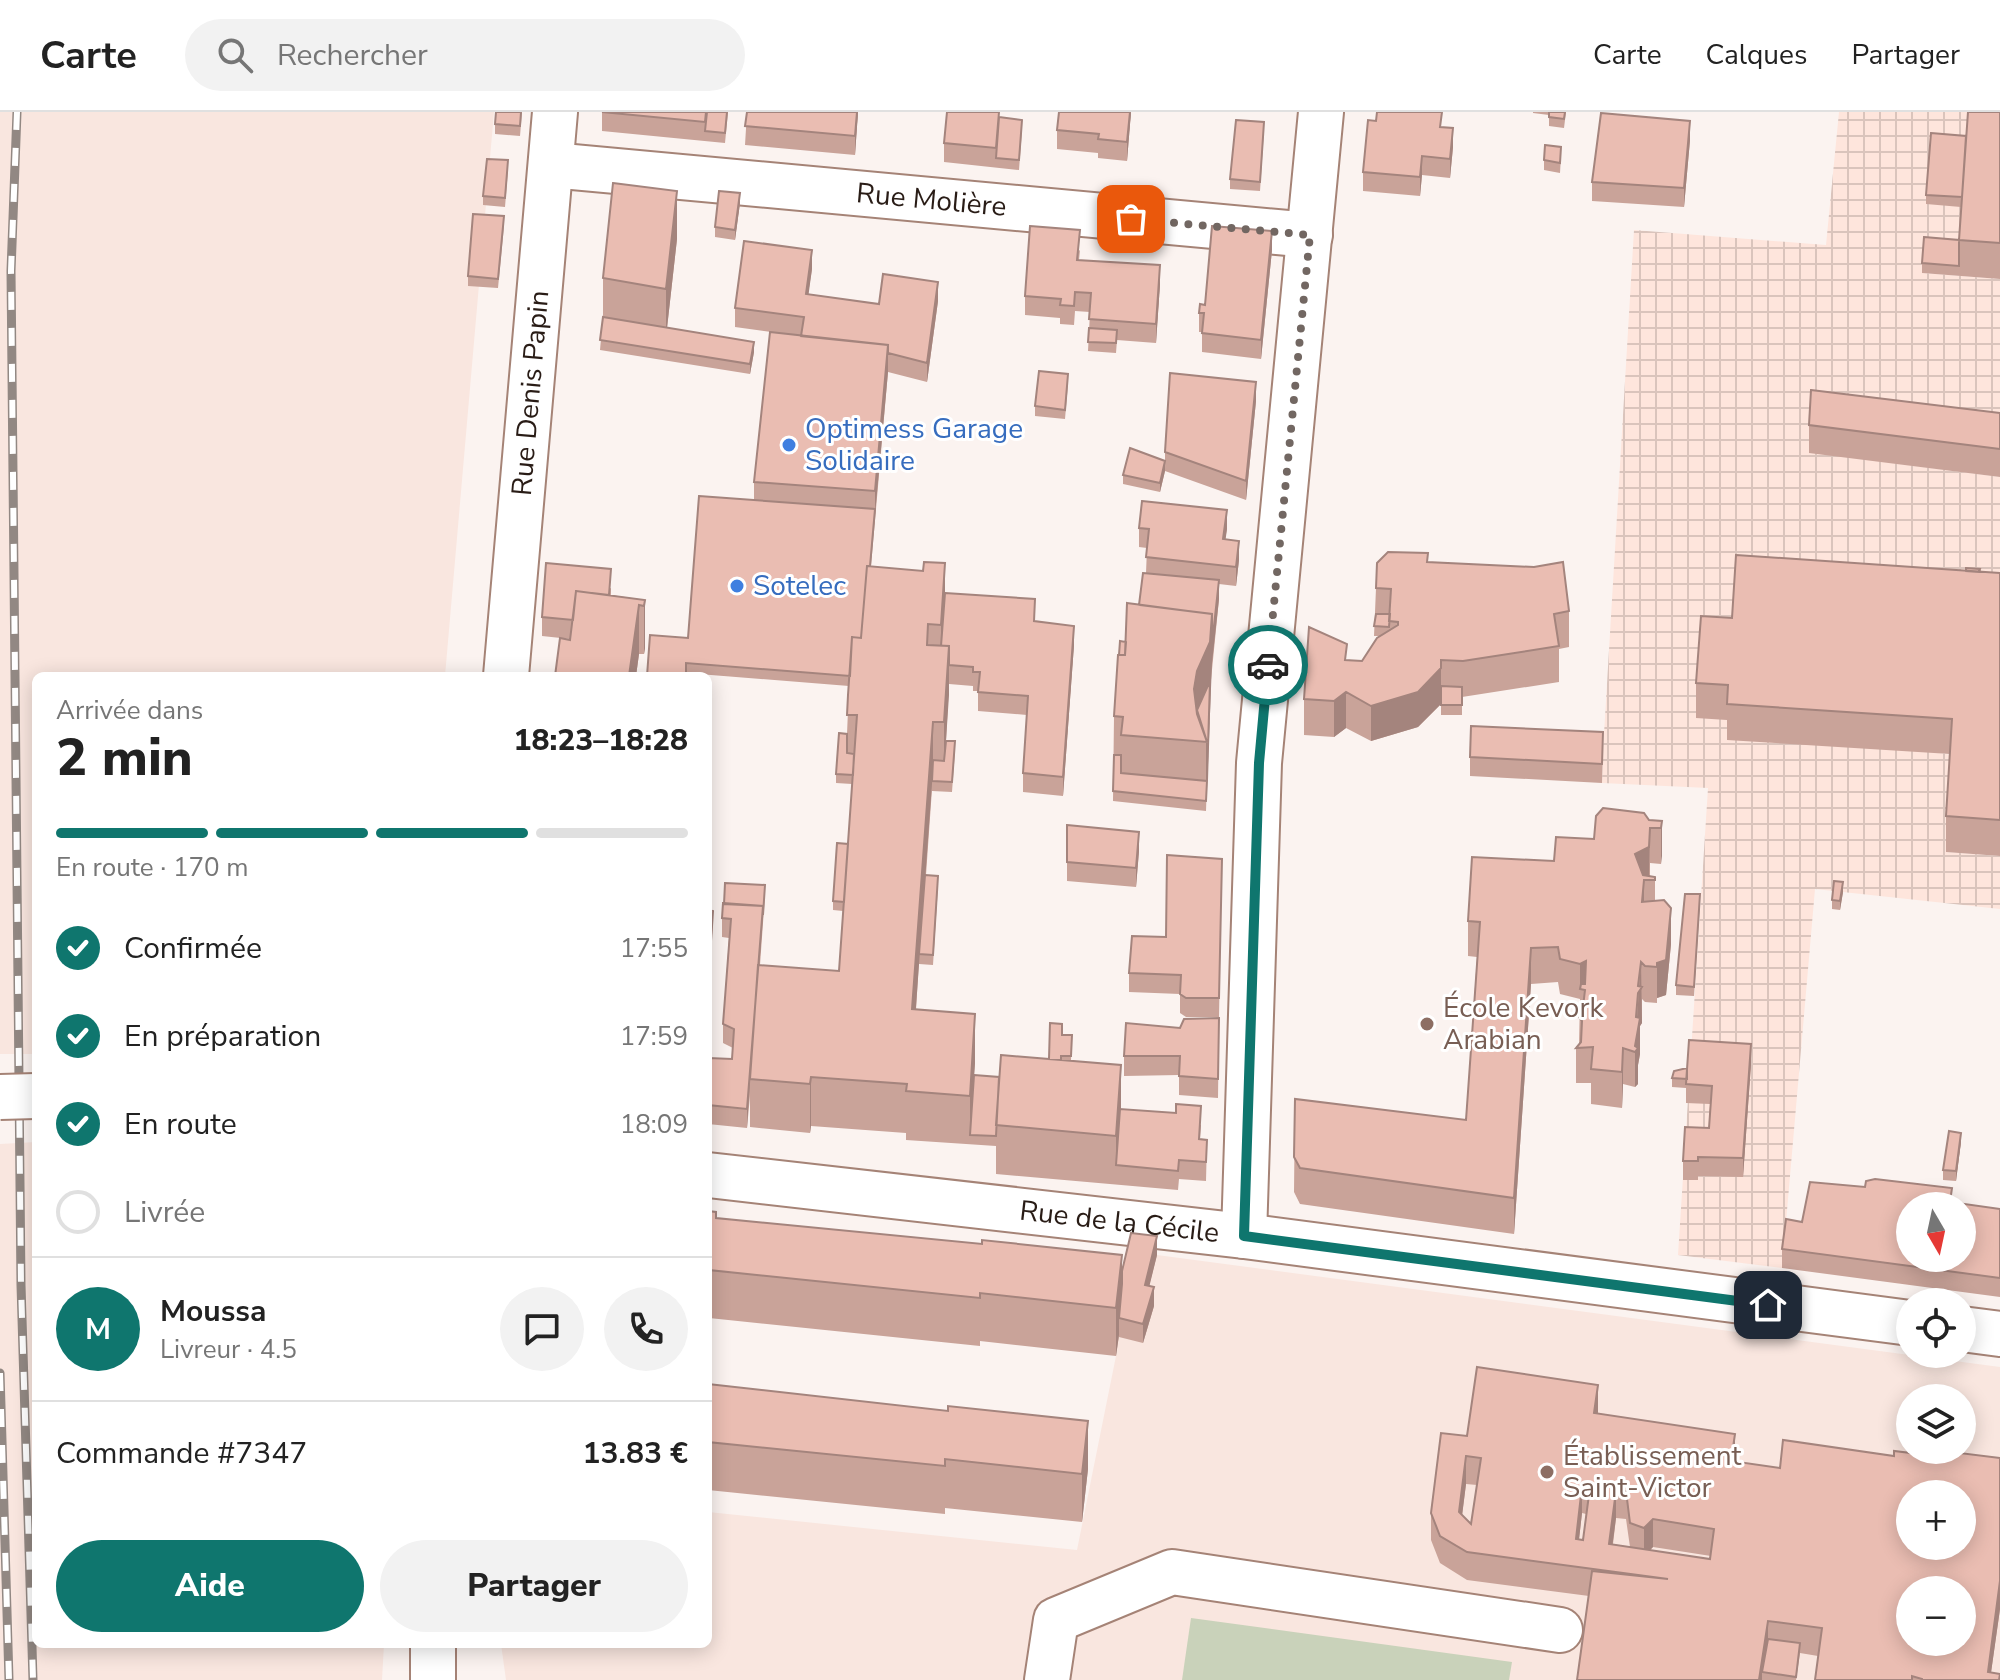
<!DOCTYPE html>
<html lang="fr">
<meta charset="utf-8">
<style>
:root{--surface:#fff;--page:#f2f2f2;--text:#222;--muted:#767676;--line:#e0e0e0;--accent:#0f766e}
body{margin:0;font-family:"Nunito Sans",sans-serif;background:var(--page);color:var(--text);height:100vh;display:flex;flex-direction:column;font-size:30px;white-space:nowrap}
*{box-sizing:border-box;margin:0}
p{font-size:26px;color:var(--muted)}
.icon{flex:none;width:44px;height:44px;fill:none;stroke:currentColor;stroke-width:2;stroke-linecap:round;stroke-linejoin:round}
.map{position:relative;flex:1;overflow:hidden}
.drawer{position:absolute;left:32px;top:560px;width:680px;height:976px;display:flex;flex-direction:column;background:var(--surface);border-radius:12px;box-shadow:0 4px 20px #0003}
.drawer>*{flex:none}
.needle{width:52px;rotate:171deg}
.tools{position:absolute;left:1896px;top:1080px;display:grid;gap:16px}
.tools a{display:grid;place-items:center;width:80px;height:80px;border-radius:50%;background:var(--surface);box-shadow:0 4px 20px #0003;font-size:40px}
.pin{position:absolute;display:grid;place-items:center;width:68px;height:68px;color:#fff;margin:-34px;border-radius:16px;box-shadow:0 4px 12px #0006}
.courier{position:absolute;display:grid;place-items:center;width:80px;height:80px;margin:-40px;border:6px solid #0f766e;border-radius:50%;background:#fff;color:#222;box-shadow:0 2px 10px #0007}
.headline em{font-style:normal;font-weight:800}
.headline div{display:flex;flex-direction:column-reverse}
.headline{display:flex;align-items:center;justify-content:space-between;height:136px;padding:0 24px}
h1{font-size:52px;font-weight:800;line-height:60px}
.bar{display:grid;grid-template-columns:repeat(4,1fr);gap:12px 8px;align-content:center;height:96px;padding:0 24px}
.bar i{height:10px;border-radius:6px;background:var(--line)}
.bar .active{background:var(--accent)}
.bar p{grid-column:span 4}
.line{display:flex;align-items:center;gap:20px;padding:0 24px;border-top:2px solid var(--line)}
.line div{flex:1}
.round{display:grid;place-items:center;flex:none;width:84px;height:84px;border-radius:42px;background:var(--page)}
ol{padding:0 24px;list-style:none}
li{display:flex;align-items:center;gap:24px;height:88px}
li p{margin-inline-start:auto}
li .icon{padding:8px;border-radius:50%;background:var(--accent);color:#fff;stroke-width:4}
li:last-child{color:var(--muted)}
li i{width:44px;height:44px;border:4px solid var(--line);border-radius:50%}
.cta{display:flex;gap:16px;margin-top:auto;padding:16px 24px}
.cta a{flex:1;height:92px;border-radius:48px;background:var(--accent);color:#fff;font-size:32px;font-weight:800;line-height:92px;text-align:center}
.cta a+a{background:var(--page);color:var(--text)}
header{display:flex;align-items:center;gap:48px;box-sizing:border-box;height:112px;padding:0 40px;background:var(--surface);border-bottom:2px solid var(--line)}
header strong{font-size:38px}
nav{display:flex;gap:44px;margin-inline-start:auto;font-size:28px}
.search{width:560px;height:72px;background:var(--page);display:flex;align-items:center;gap:20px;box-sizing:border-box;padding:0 28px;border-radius:44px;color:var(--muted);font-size:30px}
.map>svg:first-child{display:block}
</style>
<header>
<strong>Carte</strong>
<div class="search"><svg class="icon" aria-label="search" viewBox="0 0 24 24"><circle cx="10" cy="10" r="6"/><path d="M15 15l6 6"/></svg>Rechercher</div>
<nav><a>Carte</a><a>Calques</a><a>Partager</a></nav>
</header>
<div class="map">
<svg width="2000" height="1568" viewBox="0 0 2000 1568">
<defs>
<pattern id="industrial-grid" width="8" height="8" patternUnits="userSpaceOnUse" patternTransform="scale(2)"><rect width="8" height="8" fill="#fee5dc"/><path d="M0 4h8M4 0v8" fill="none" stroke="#dac4bc"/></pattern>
</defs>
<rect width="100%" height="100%" fill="#fbf3f0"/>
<path fill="#f9e6df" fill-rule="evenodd" d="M0 0H494L445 564H36V942H0Z
M36 1030V1532H384L382 1568H0V1032Z
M1157 1143 2000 1255V1568H506L501 1532H708V1400L1077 1438 1116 1244 1122 1192ZM1910 1286H1962V1338H1910ZM1910 1382H1962V1434H1910ZM1910 1478H1962V1530H1910Z"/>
<path fill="url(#industrial-grid)" d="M1839 0H2000L1960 138 1922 161 2000 167V329L1809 340 2000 365V497L1728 608 1952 643 1946 740 2000 744V797L1815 777 1782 1156 1678 1143 1708 676 1602 671 1603 639 1634 118 1826 133Z"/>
<path fill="#c9d2ba" d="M1191 1506 1512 1550 1509 1568H1182Z"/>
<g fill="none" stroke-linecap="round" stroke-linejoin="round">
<defs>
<g id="minor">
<path id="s1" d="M551 53 1310 123"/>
<path id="s2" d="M506 564 555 0"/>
<path id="s3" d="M708 1063 1244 1124 1910 1211"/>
<path d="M1244 1124 1259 651 1321 0"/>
<path d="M1962 1217 2000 1222"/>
<path d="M433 1532V1568"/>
<path d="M1047 1568 1056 1508 1172 1460 1560 1518"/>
</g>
</defs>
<use href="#minor" stroke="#a58376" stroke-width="48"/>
<use href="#minor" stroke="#fff" stroke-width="44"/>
<defs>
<path id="rail" d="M17 0 11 159 21 1173 33 1568
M0 1261 9 1568"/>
</defs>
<use href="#rail" stroke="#928883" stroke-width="9"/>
<use href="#rail" stroke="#fff" stroke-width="6" stroke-dasharray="18" stroke-linecap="butt"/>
<defs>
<path id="minor-bridge" d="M0 985 36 984"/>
</defs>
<use href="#minor-bridge" stroke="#a58376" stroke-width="48" stroke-linecap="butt"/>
<use href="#minor-bridge" stroke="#fff" stroke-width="44"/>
</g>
<path fill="#c9a399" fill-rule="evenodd" d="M522 0 520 24 495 22V12Z
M602 0H728L725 31 602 19Z
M747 0H858L855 43 745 33Z
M1131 0 1127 49 1098 46V41L1057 37V18Z
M1533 0H1566L1564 16 1549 14V3L1533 1Z
M2000 0V167L1922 161V151L1959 128 1961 95 1926 92V83L1966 24Z
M1000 5 1022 18 1019 58 944 50V31Z
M1442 15 1453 35 1450 66 1422 63 1420 84 1363 79V60Z
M1264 19 1260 79 1230 77V67Z
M1690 28 1684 95 1592 89V70Z
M1561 44 1560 61 1544 58V48Z
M508 58 505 95 483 93V84Z
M740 91 735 128 715 125V115Z
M504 114 498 176 468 174V164Z
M677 127 667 216 754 240 750 262 600 238 603 205V166Z
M1080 138 1079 148 1160 172 1156 231 1117 228 1116 241 1088 239 1090 200 1075 199 1074 213 1060 212V206L1025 203V184Z
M1272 138 1261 247 1202 240V220H1199V201L1205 193Z
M812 157 808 182 879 192 938 189 927 270 888 260 871 454 945 481 1035 509 1074 533 1063 684 1023 680V661L1027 603 978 599V579H973V574L949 572 946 629 955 639 952 680 932 679V677L926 763 938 774 933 853 919 852V848L916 898 975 951 974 963 999 965 1049 947 1062 923H1072L1071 948 1121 997 1201 1013 1200 1027 1207 1028 1206 1069 1179 1067 1178 1078 996 1062V1034L906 1028V1021L811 1014 810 1021 750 1015V984L747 1016 708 1012V957L732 947 733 936 723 931V912L729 826 722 825V806L765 783 760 853 839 859 843 799 833 798V789L848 732 852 672 836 671V662L847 622 849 574 686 561V564L688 526 754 388V370L801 224 735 215V196Z
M1068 272 1065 307 1035 304V294Z
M1256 289 1246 388 1165 359 1160 380 1123 372V363L1165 349V340Z
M2000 301V365L1809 341V313Z
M1139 416 1227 417 1225 427 1239 448 1236 474 1219 472V487L1210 578 1206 699 1113 689 1114 604 1119 543 1126 530 1139 493 1146 461 1147 436 1139 435Z
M1428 450 1569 499V535L1559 537V570L1462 585V603H1441V592L1418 615 1371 629 1346 616 1334 625 1304 623V587L1347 548 1362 549 1380 524H1374L1376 476Z
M1980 460 2000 461V744L1946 740V704L1950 642 1727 628V608L1696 606V571L1732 506Z
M611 476V483L645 488V536L644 542H639L636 564H555L570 527 542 524V505Z
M1603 639 1602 671 1470 664V645Z
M1649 708 1662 709 1661 752 1650 751V764L1655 765V789L1671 832 1666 883 1657 886V891L1645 890 1642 887V911L1640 914V942L1638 953V972L1635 975 1623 972 1622 996 1591 992V971H1576V936L1579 933 1580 887 1560 882 1558 870 1531 872 1514 1122 1300 1092 1294 1080 1295 987 1466 1008 1477 845 1468 844V809L1554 749 1594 727Z
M1067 713 1139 739 1136 775 1067 769Z
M1222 747 1219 905H1186L1180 901V882L1129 880V861L1166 825Z
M1843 780 1840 798 1832 797V788Z
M1700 792 1694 884 1676 883V873Z
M708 798 713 808 711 839H708Z
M1219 906 1218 986 1179 983V963L1124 964V944L1180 916Z
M1751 952 1743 1065 1698 1064V1068H1683V1049L1709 1016 1710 992 1686 991V976L1672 975V966Z
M1961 1030 1956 1069 1943 1068V1058Z
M1952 1090 2000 1097V1185L1782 1156V1137L1802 1110Z
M708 1099 716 1106 1122 1159 1157 1143 1149 1174 1154 1194 1143 1231 1119 1225V1223L1116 1244 980 1229V1234L709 1206V1201H708Z
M708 1272 1088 1357 1082 1410 945 1396V1402L708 1378Z
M1598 1302 1735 1350 1780 1356 1894 1344 2000 1346V1497L1991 1560 2000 1568H1815L1818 1544 1800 1541 1796 1568H1577L1589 1484 1467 1468 1440 1451 1431 1428V1401L1467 1324ZM1466 1372 1477 1373 1471 1412 1462 1403ZM1582 1401 1586 1402 1583 1428 1579 1427ZM1616 1406 1626 1407 1630 1435 1613 1432ZM1653 1435 1711 1444 1710 1447 1650 1438Z"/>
<path fill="#a4847d" d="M857 0H858L855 43V24Z
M1130 0H1131L1127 49V30Z
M1690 9V28L1684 95V76Z
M1453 16V35L1450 66V47Z
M1422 44V63L1420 84V65Z
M677 79V127L666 225V177Z
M740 81V91L735 128V118Z
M1272 119V138L1261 247V228Z
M812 138V157L806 201V182Z
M1160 153V172L1156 231V212Z
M938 170V189L927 270V251Z
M754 230V240L750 262V252Z
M888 233V260L868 480 875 397V379Z
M1256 270V289L1246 388V369Z
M1165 349V359L1160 380V371Z
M1227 398V417L1223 446V427Z
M1239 429V448L1236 474V455Z
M945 451V500L941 552V513Z
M1219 468V487L1212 551V532Z
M645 488V536L644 542V494Z
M639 493V542L636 564H629Z
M1212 502V551L1207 678 1210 579 1197 607 1194 577 1197 559Z
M1074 514V533L1063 684V665Z
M949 534V583L944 659V610Z
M1441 548V592L1418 615 1371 629V594Z
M1346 580V616L1334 625V589Z
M933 610V658L913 936 912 897Z
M1662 709V744L1661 752V716Z
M1650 716 1649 771V768H1644V803L1635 742Z
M1139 720V739L1136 775V756Z
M1843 770V780L1840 798V789Z
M765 773 751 967H750L747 1016V997Z
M1671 796V832L1666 883 1657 886V851Z
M1531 836V872L1514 1122V1086Z
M1586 849 1585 878 1580 877V852Z
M1641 850 1642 911 1640 914V942L1638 953V972L1635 975V934Z
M975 902V951L970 1023V984Z
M1751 932V952L1743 1065V1046Z
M1623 936V972L1622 996V960Z
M1121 953V1001L1116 1053V1024Z
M811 965V1014L810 1021V972Z
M1961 1021V1030L1956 1069V1059Z
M1157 1124V1143L1145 1192V1173Z
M1122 1143V1191L1119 1206V1223L1116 1244V1196Z
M1154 1175V1194L1143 1231V1212Z
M1598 1273V1300L1594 1329V1301Z
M1088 1309V1357L1082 1410V1362Z
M1735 1322V1350L1731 1349Z
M1466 1344V1372L1459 1428V1400Z
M1582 1374V1401L1576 1454V1427Z
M1616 1379V1406L1609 1459V1432Z
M1653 1407V1435L1644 1444V1416Z
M2000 1469V1497L1990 1568 1988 1560Z
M1768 1509V1537L1762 1560V1568H1759Z"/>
<path fill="#eabdb2" stroke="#a4847d" stroke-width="2" fill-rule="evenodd" d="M496 0H521L520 14 495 12Z
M602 0H706L705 10Z
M707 0H727L725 21 705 19Z
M747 0H857L855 24 745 14Z
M947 0H999L996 36 944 31Z
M1059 0H1130L1127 30 1098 27 1099 22 1057 18Z
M1377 0H1442L1440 15 1453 16 1450 47 1422 44 1420 65 1363 60 1368 8 1376 9Z
M1549 0H1565L1564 7 1549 5Z
M1968 0H2000V131L1959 128Z
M1601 1 1690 9 1684 76 1592 70Z
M999 5 1022 8 1019 48 996 46Z
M1236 8 1264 10 1260 70 1230 67Z
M1931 21 1966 24 1962 85 1926 83Z
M1545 33 1561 35 1560 51 1544 48Z
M487 47 508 48 505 86 483 84Z
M613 71 677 79 666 177 603 166Z
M719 79 740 81 735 118 715 115Z
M473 102 504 104 498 167 468 164Z
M1030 114 1080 118 1077 148 1160 153 1156 212 1089 207 1091 181 1075 180 1074 194 1060 193 1061 187 1025 184Z
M1212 114 1272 119 1261 228 1202 221 1204 201H1199L1200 192 1205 193Z
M1924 125 1959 128V154L1922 151Z
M744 129 812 138 806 182 879 192 883 162 938 170 927 251 888 241V233L801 224 804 205 735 196Z
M603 205 754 230 750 252 600 228Z
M1089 216 1117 218 1116 231 1088 230Z
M770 220 888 233 875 379 754 370Z
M1039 259 1068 262 1065 298 1035 294Z
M1170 261 1256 270 1246 369 1165 340Z
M1811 278 2000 301V337L1809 313Z
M1130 336 1165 349 1160 371 1123 363Z
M699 384 875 397 870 454H867L861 526 852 525 850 564 686 551V564H647L650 523 688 526Z
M1142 389 1227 398 1223 427 1239 429 1236 455 1146 445 1149 417 1139 416Z
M1388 440 1428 441 1427 450 1534 455 1563 450 1569 499 1554 502 1559 534 1463 549 1441 548V556L1418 580 1371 594 1346 580 1334 589 1304 587 1309 515 1347 532 1345 548 1362 549 1377 526 1398 513V510L1389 509 1391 477 1376 476 1377 451Z
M1736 443 2000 461V708L1946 704 1952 607 1727 592 1728 573 1696 571 1701 504 1732 506Z
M924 450 945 451 941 513 928 512 927 533 949 534 944 610H933L912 897 975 902 970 984 906 979 907 972 811 965 810 972 750 967 758 853 839 859 857 603H847L848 583 852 525 861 526 867 454 923 459Z
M546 451 611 457 609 483 576 479 573 508 542 505Z
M1966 456 1980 457 1979 460 1966 459Z
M1143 461 1219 468 1212 532V502L1139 493Z
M576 479 645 488 644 494 639 493 629 564H555L560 526 570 528Z
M945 481 1035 487 1034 509 1074 514 1063 665 1023 661 1028 584 978 580 980 560H973V555L949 553V534H941Z
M1127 491 1212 502 1210 530 1197 559 1194 577 1197 602 1207 630 1121 623 1123 605 1114 604 1118 543H1125Z
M1376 502H1390L1389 515 1374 514Z
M1120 529 1126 530 1125 543H1119Z
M1210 569 1207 668V630L1197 598Z
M1441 574 1462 575V593H1441Z
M1471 614 1603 620 1602 652 1470 645Z
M839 621 847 622V641L854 642 853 663 836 662Z
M946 629H955L952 670 932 669 933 648 944 649Z
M1114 643H1121V661L1207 669 1206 689 1113 679Z
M1603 696 1644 701 1649 708 1662 709 1661 716H1650L1649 735 1635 742 1643 763 1655 765V768H1644L1642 790 1664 788 1671 796 1666 848 1657 851V855L1645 854 1641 850 1638 874 1642 875 1638 881 1636 905 1640 906 1635 934 1638 936 1635 940 1623 936 1622 960 1591 957 1593 935 1576 936 1581 930 1582 909 1579 905 1582 903 1585 878 1580 877 1581 872H1585L1586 849 1580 852 1560 847 1558 835 1531 836 1514 1086 1300 1056 1294 1045 1295 987 1466 1008 1480 810 1468 809 1472 745 1554 749 1556 725 1594 727 1596 704Z
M1067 713 1139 720 1136 756 1067 750Z
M837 731 848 732 844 790 833 789Z
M1167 743 1222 747 1219 886H1186L1180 882 1181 863 1129 861 1132 824 1166 825Z
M925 763 938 764 933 843 919 842Z
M1834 769 1843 770 1840 789 1832 788Z
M725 771 765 773 763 803V794L724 792Z
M1685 782H1700L1694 875 1676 873Z
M723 791 763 794 747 997 708 993 709 946 732 947 734 917 723 912 731 807 722 806Z
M708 798 713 799 711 829H708Z
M1219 906 1218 967 1179 964 1180 944H1124L1126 911 1180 916 1184 907Z
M1050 911 1062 912V923H1072L1071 944H1061V948L1049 947Z
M1689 928 1751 932 1743 1046 1698 1045V1049H1683L1685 1015 1709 1016 1712 974 1686 972Z
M1001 943 1121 953 1116 1024 996 1013Z
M1687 956V967L1672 966 1674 959Z
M974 963 999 965 996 1024 970 1023Z
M1176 992 1201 994 1199 1027 1207 1028 1206 1050 1179 1048 1178 1059 1116 1053 1120 997 1176 1001Z
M1949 1019 1961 1021 1956 1059 1943 1058Z
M1875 1067 1952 1076 1950 1090 2000 1097V1166L1782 1137 1786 1107 1802 1110 1810 1070 1865 1075 1866 1069ZM1910 1094H1962V1146H1910Z
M708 1099 716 1100V1106L982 1132V1128L1122 1143 1116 1196 980 1181V1186L709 1158V1153L708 1152Z
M1131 1121 1157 1124 1145 1173 1154 1175 1143 1212 1119 1206 1122 1172V1159Z
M1477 1255 1598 1273 1594 1301 1735 1322 1731 1349 1780 1356 1783 1328 1894 1344V1339L1951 1346 1952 1340 2000 1346V1469L1988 1560 2000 1562 1999 1568H1922V1567L1912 1564V1568H1815L1822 1516 1768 1509 1759 1568H1577L1592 1459 1668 1467 1467 1440 1440 1424 1431 1401 1441 1321 1467 1324ZM1466 1344 1481 1346 1471 1412 1459 1400ZM1582 1374 1590 1375 1583 1428 1576 1427ZM1616 1379H1626L1630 1411 1644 1416 1653 1407 1714 1417 1710 1447 1609 1432ZM1910 1382H1962V1434H1910ZM1910 1478H1962V1530H1910Z
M708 1272 948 1299V1294L1088 1309 1082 1362 945 1347V1354L708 1330Z
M1768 1527 1800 1531 1796 1565 1762 1560Z"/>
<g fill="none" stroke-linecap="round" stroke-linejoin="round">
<path stroke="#726762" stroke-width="8" stroke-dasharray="0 14.4" d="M1131 107 1310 123 1268 553"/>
<path stroke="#0f766e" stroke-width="10" d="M1268 553 1259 651 1244 1124 1768 1193"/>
</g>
<g fill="#3f7fe0" stroke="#fff" stroke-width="3">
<circle cx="789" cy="333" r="8"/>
<circle cx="737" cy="474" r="8"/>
</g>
<g fill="#8d6e63" stroke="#fff" stroke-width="3">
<circle cx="1427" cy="912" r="8"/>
<circle cx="1547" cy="1360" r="8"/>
</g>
<g text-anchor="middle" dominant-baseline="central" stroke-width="6" stroke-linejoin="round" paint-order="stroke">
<g font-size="28" fill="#291c16" stroke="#fff">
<text stroke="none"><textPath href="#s1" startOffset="382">Rue Molière</textPath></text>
<text stroke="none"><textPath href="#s2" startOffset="284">Rue Denis Papin</textPath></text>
<text stroke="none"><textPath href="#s3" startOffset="414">Rue de la Cécile</textPath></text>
</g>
<g font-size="28" fill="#366cbe" stroke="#fff" text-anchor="start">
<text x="805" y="317">Optimess Garage<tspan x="805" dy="32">Solidaire</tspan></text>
<text x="753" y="474">Sotelec</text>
</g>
<g font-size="28" fill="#785e54" stroke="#fff" text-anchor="start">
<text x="1443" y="896">École Kevork<tspan x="1443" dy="32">Arabian</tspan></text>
<text x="1563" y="1344">Établissement<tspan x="1563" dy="32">Saint-Victor</tspan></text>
</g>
</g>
</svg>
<div class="tools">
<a><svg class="needle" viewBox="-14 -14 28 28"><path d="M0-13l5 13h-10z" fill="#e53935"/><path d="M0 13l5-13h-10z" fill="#767676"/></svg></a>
<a><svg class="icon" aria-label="locate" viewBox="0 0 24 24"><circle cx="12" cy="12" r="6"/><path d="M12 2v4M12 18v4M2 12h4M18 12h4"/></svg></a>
<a><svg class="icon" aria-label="layers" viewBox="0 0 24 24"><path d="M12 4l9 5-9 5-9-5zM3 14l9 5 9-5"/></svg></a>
<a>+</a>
<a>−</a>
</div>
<div class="pin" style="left:1131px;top:107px;background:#ea580c"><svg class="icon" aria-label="bag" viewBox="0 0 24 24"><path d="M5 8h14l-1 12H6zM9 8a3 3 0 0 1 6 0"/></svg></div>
<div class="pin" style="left:1768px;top:1193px;background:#1f2937"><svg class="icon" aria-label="home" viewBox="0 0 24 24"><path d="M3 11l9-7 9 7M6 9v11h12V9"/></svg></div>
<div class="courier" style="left:1268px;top:553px"><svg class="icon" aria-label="car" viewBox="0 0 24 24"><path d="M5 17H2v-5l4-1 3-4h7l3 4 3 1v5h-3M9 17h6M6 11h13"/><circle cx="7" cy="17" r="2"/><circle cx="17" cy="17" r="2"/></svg></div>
<section class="drawer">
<div class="headline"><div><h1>2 min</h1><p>Arrivée dans</p></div><em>18:23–18:28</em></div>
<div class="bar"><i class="active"></i><i class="active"></i><i class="active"></i><i></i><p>En route · 170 m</p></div>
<ol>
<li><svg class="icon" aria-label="check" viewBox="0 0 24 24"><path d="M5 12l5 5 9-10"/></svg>Confirmée<p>17:55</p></li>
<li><svg class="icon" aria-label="check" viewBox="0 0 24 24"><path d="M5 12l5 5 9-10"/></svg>En préparation<p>17:59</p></li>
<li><svg class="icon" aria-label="check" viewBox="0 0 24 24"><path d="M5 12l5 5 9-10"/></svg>En route<p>18:09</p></li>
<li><i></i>Livrée</li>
</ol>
<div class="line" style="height:144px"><b class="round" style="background:var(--accent);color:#fff">M</b><div><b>Moussa</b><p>Livreur · 4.5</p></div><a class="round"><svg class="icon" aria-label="chat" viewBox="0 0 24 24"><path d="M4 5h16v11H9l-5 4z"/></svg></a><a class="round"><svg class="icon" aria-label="phone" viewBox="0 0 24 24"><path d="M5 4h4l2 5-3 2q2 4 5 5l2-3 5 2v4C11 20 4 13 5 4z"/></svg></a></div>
<div class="line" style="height:104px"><div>Commande #7347</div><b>13.83 €</b></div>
<div class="cta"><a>Aide</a><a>Partager</a></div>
</section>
</div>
